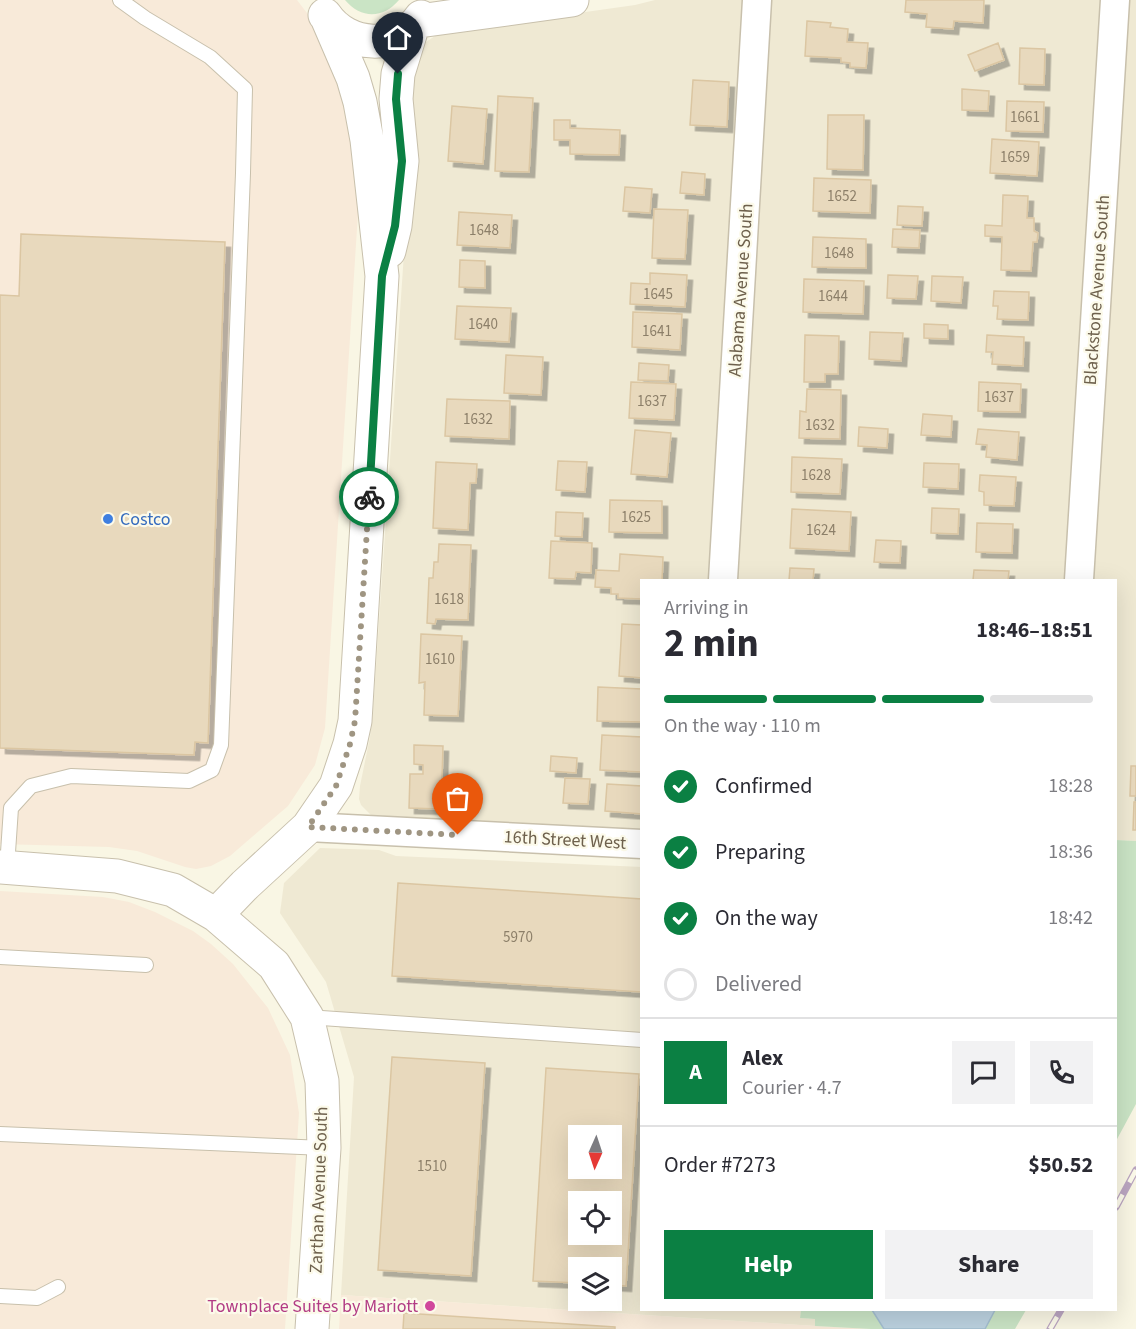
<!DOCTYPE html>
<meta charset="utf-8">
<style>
:root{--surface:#fff;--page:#f2f2f3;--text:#2b2b33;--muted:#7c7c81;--line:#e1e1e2;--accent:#0b8043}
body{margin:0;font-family:"Source Sans 3",sans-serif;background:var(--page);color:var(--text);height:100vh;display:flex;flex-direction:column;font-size:22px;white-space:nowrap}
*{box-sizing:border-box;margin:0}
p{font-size:20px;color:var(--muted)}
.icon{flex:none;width:33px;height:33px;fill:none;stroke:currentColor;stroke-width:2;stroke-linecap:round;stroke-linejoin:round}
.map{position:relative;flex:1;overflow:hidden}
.details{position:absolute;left:640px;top:579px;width:477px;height:732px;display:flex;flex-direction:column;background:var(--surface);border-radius:0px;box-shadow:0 6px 24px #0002}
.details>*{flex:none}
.needle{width:39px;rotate:183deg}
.tools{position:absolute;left:568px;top:1125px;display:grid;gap:12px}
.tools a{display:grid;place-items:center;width:54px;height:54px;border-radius:0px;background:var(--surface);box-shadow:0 6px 24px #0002;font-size:30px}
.pin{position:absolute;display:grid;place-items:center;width:51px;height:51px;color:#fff;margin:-62px -26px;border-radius:50% 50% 50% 0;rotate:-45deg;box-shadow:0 0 6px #0007}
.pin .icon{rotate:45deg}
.courier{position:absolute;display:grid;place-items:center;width:60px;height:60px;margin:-30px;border:4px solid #0b8043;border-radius:50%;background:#fff;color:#222;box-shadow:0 2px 8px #0007}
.overview em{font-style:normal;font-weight:700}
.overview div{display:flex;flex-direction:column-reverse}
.overview{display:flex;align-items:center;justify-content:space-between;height:102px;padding:0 24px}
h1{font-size:39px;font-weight:700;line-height:45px}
.bar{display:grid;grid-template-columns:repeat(4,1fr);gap:9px 6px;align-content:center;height:72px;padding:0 24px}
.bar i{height:8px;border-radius:4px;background:var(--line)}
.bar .selected{background:var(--accent)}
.bar p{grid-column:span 4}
.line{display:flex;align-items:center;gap:15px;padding:0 24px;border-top:2px solid var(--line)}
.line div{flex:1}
.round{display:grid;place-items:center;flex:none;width:63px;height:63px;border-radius:0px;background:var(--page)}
ol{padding:0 24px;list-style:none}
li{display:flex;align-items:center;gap:18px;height:66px}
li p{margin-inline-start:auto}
li .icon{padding:6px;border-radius:50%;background:var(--accent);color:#fff;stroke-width:4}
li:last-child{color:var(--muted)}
li i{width:33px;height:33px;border:3px solid var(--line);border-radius:50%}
.primary-button{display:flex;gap:12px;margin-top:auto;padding:12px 24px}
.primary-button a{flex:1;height:69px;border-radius:0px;background:var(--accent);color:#fff;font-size:24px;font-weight:700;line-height:69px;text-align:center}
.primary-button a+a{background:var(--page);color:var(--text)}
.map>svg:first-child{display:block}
</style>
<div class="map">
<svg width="1136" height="1329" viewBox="0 0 1136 1329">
<defs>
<filter id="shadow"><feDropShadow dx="5.5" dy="5.5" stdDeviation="0" flood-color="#0004"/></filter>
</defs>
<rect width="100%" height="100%" fill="#f9f6e4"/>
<path fill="#efe9d3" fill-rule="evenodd" d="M655 0H1136V841L1116 840V580H642V829L382 818 372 816 361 805 359 799 360 786 370 737 373 711 408 194 405 103 423 44 435 36 451 31 635 5Z
M320 848 379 850 396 856 642 867V1310H801L800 1318 815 1319V1326L341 1295 354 1077 326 982 280 913 284 883ZM579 1136H612V1168H579ZM579 1202H612V1234H579ZM579 1268H612V1300H579Z"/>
<path fill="#f8ead9" d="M0 0H297L310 17 344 95 358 177V213L325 728 315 765 288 806 230 856 211 866 196 869 185 867 137 851 109 847 0 844Z
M0 891 103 897 129 902 155 912 193 931 211 944 233 964 268 1008 290 1055 299 1113 285 1329H0Z
M341 1295 815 1326 871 1329H339Z"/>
<path fill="#cae4c5" d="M345 0H399C383 19 361 19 345 0Z
M1116 840 1136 841V1104L1116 1141Z
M801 1310H1026L1015 1329H871L815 1326V1319L800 1318Z"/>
<path fill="#bbd1df" stroke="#a3bed0" stroke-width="1.5" d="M872 1310H995L985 1329H884Z"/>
<path fill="#e8d9bd" stroke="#dbc6a2" stroke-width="1.5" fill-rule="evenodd" filter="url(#shadow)" d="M906 0H984L983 23 954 21 953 29 926 27 927 14 905 12Z
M807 21 831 23 830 27 848 29 847 42 868 43 866 68 850 67V63L841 62V58L805 56Z
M998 43 1004 60 975 71 968 55Z
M1020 48 1045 49 1044 85 1019 84Z
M693 80 729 82 727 127 690 125Z
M962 89 989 91 988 111 962 110Z
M498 96 533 98 529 172 495 171Z
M1007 101 1044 102 1043 132 1006 131Z
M452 106 487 109 483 164 448 161Z
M828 115H864L863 170 827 169Z
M554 120H570V128L620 130 619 155 570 154V140H554Z
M992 139 1039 142 1037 176 990 173Z
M682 172 705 174 704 195 680 193Z
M814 178 871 180 870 213 813 211Z
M625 187 652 189 650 213 623 211Z
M1003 195 1028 196 1027 218H1034V231L1038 233 1037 242H1033L1031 271 1001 270 1002 237 985 236V225L1002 226Z
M898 206 923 207 922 226 897 225Z
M654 209 688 210 685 259 652 258Z
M459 212 512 215 510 248 457 245Z
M893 229 920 230 919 248 892 247Z
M21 234 225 242 208 743 195 742 194 755 0 748V295L19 296Z
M813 237 866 239V268L812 267Z
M460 260 485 261V288L459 287Z
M650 273 687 275 685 307 630 304 631 283 650 284Z
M888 275 918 276 916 299 887 298Z
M932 276 963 277 961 303 931 301Z
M804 279 864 281 863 314 803 312Z
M994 291 1029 292 1028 320 997 319 998 306H993Z
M457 306 511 308 509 342 455 339Z
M633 312 682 314 680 350 632 347Z
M924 324 948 325V339L924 338Z
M870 332 903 333 901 361 869 359Z
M805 335 839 336 838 374H825V382H804Z
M987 335 1024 337 1023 366 992 364 993 352H986Z
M506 355 543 357 541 395 504 393Z
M639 363 669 365 668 381 638 380Z
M631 382 676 384 674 420 629 418Z
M979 382 1021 384 1020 412 978 411Z
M807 389 841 390 840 439 799 438 800 411 806 412Z
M447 399 510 401 509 439 445 436Z
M923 414 952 416 951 437 921 435Z
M859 427 888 429 887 448 858 446Z
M978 429 1019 432 1017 460 986 457 987 445 976 444Z
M635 430 671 433 667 477 631 474Z
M792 457 842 459 840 494 791 492Z
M558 461 587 462 585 492 556 490Z
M436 462 477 464 476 483H470L468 530 433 528Z
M924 463 959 464 958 489 923 487Z
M980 475 1016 477 1014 506 984 505V492L979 491Z
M610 500 662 501V533L609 532Z
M932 508 959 509 958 534 931 533Z
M792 509 851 512 849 551 790 548Z
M556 512 583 513 582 537 555 536Z
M977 523 1013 524 1012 553 976 552Z
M876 540 901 541 900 563 874 562Z
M551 541 592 543 591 573 576 572 575 579 549 578Z
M439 544 471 545 468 620 436 619 435 624 427 623 429 578H433L434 562H438Z
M620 554 663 557 662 580H642V599L618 598V594H611V588L595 587 596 570 619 571Z
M790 568 814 569 813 580H789Z
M974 570 1009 571 1008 580H973Z
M622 624 642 625V678L619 676Z
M421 634 462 636 458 716 424 715 425 682 419 683Z
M598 687 642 689V722L597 721Z
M602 735 642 737V772L600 770Z
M414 745 443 746 441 809 409 808 410 774H423V765L414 764Z
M551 756 577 758 576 773 550 771Z
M1131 766H1136V796H1130Z
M565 778 590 779 588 804 563 803Z
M607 784 642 786V814L605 811Z
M1134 802H1136V830H1133Z
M398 883 642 899V992L392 976Z
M392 1057 485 1063 471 1276 378 1270Z
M546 1068 639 1074 626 1286 612 1285V1268H579V1283L533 1281ZM579 1136H612V1168H579ZM579 1202H612V1234H579Z
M404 1313 615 1327V1329H403Z"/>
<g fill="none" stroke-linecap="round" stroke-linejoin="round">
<defs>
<path id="service" d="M7 867 11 808 31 786 71 776 189 781 212 770 221 745 243 173 245 89 210 57 145 18 120 0
M0 957 146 965
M307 1017 642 1040
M0 1134 324 1148
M0 1296 37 1298 58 1287"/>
<path id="minor" d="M723 580 757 0
M1079 580 1115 0
M308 827 642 844"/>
<path id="tertiary" d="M325 15C347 48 398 51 421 17
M419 21 572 0
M389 251 395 226 402 161 396 99 398 74 412 28
M0 867 117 876 173 890 216 915 274 965 307 1017 322 1081 324 1148 312 1329
M216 915 245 885 308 827 336 786 350 744 355 721 382 276 367 140 360 102 353 78 328 20"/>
</defs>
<use href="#service" stroke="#c8c0ac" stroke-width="16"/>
<use href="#minor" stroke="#c8c0ac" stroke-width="31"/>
<use href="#tertiary" stroke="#c8c0ac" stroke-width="35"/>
<use href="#service" stroke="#fff" stroke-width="14"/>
<use href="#minor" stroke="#fff" stroke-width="28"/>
<use href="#tertiary" stroke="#fff" stroke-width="33"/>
<defs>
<path id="rail" d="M1116 1207 1136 1170
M1050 1329 1061 1310"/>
</defs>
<use href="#rail" stroke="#baa5c0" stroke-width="7"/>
<use href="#rail" stroke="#fcfaea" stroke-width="4.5" stroke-dasharray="14" stroke-linecap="butt"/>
</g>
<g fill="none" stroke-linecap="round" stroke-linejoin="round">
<path stroke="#9f9582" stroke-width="6" stroke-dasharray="0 10.8" d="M369 497 355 721 350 744 336 786 308 827 458 835"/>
<path stroke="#0b8043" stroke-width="8" d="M369 497 382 276 395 226 402 161 396 99 398 74"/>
</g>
<circle fill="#3f7fe0" stroke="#fcfaea" stroke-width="2" cx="108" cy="519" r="6"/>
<circle fill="#d1479c" stroke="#fcfaea" stroke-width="2" cx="430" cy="1306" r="6"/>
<g text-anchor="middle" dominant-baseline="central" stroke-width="4.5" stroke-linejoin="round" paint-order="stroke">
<g font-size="15" fill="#8c7f69">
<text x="1025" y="117">1661</text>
<text x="1015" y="157">1659</text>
<text x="842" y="196">1652</text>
<text x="484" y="230">1648</text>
<text x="839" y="253">1648</text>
<text x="658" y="294">1645</text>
<text x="833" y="296">1644</text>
<text x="483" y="324">1640</text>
<text x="657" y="331">1641</text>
<text x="999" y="397">1637</text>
<text x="652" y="401">1637</text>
<text x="478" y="419">1632</text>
<text x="820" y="425">1632</text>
<text x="816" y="475">1628</text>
<text x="636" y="517">1625</text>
<text x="821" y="530">1624</text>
<text x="449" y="599">1618</text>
<text x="440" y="659">1610</text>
<text x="518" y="937">5970</text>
<text x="432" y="1166">1510</text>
</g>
<g font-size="18" fill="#6e614d" stroke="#fcfaea">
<text transform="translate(741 290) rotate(-86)">Alabama Avenue South</text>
<text transform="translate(1097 290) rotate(-86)">Blackstone Avenue South</text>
<text transform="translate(565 840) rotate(3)">16th Street West</text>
<text transform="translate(319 1190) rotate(-88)">Zarthan Avenue South</text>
</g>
<g font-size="18" fill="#366cbe" stroke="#fcfaea" text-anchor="start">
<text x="120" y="519">Costco</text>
</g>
<g font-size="18" fill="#b23c85" stroke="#fcfaea" text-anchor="end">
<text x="418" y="1306">Townplace Suites by Mariott</text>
</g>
</g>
</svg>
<div class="tools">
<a><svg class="needle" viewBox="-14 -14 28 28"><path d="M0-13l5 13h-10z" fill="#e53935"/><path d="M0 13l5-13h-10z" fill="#7c7c81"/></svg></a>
<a><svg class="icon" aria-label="locate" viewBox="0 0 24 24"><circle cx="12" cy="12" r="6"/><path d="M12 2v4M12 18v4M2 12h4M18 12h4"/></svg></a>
<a><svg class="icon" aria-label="layers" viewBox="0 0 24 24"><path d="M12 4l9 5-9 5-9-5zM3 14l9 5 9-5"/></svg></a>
</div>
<div class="pin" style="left:458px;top:835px;background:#ea580c"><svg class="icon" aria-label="bag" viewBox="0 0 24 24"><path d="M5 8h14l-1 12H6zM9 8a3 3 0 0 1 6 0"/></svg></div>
<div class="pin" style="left:398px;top:74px;background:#1f2937"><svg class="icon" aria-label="home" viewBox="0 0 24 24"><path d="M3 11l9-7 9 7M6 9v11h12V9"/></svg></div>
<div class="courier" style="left:369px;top:497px"><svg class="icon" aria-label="bike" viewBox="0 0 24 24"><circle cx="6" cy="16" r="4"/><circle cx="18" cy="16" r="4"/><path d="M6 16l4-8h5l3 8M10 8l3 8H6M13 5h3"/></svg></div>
<section class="details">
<div class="overview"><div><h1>2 min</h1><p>Arriving in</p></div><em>18:46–18:51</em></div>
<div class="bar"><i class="selected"></i><i class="selected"></i><i class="selected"></i><i></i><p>On the way · 110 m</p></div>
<ol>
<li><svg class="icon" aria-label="check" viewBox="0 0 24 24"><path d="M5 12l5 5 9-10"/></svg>Confirmed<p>18:28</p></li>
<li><svg class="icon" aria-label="check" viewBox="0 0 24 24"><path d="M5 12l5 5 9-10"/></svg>Preparing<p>18:36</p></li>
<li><svg class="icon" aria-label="check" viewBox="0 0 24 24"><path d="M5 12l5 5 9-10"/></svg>On the way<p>18:42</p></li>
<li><i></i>Delivered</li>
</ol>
<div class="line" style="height:108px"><b class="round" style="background:var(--accent);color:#fff">A</b><div><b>Alex</b><p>Courier · 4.7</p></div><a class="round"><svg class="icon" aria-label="chat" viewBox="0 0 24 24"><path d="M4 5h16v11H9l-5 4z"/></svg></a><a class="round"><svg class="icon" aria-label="phone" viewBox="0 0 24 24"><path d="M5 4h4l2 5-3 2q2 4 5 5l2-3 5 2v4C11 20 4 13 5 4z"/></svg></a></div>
<div class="line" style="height:78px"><div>Order #7273</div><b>$50.52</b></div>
<div class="primary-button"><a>Help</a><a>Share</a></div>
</section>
</div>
